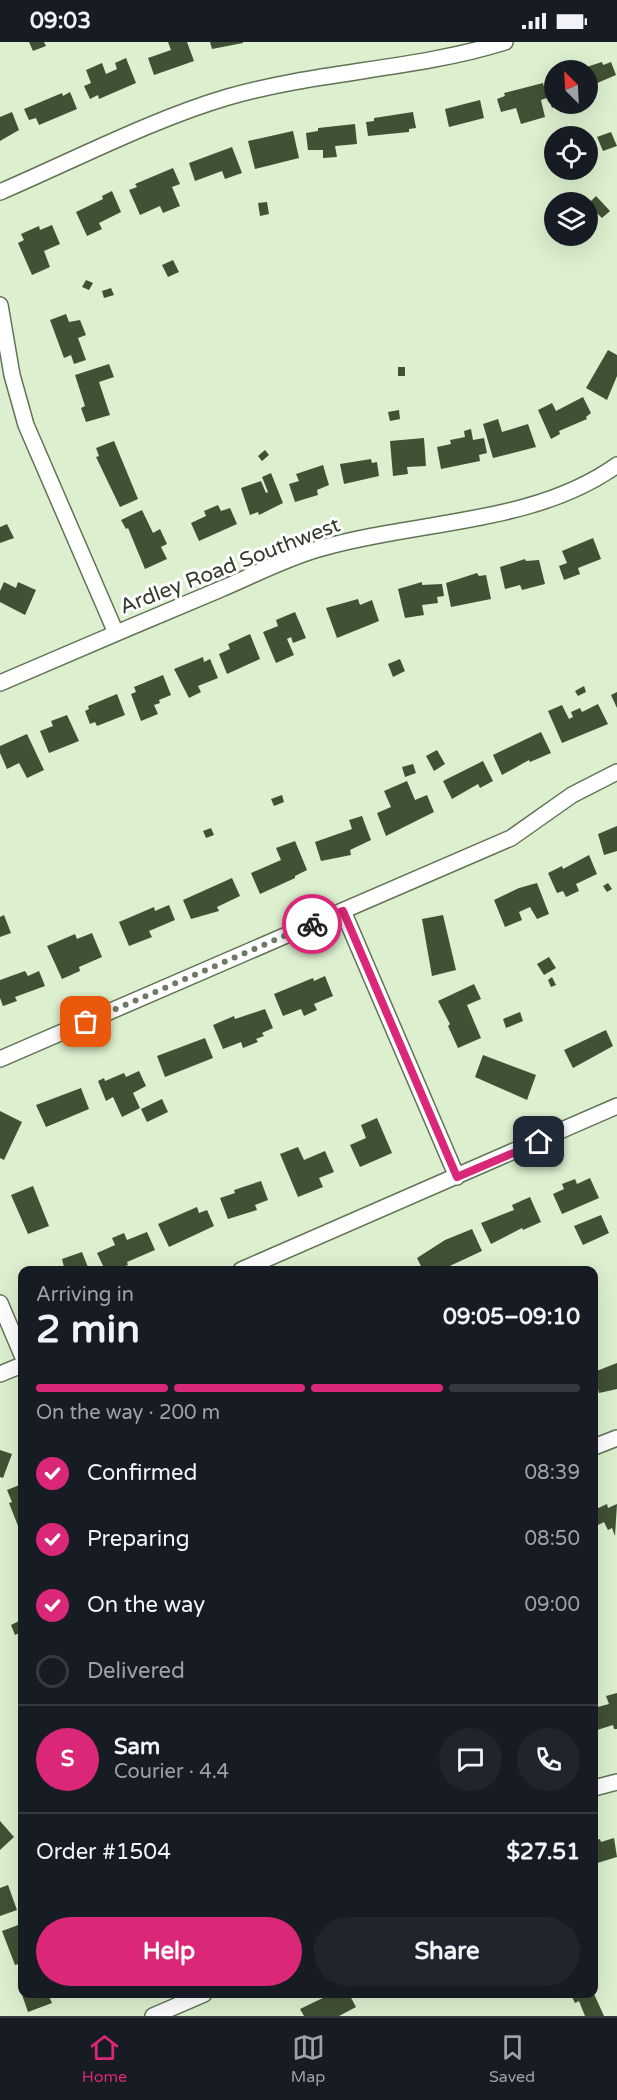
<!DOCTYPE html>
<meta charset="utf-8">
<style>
:root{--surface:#171b24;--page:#20242c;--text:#f1f3f6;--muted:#9ea1a6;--line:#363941;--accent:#db2777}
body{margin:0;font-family:"Varela Round",sans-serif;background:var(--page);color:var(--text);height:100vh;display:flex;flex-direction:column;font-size:22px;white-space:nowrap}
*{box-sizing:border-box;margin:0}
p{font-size:20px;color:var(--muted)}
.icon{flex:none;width:33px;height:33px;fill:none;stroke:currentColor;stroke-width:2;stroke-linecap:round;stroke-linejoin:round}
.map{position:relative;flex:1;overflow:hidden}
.details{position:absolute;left:18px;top:1224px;width:580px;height:732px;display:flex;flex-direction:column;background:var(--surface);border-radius:12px;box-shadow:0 6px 24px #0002}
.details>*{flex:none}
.needle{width:39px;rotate:336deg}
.tools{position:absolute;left:544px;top:18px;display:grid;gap:12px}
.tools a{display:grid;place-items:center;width:54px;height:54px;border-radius:50%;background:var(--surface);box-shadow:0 6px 24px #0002;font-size:30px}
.pin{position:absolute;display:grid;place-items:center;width:51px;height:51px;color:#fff;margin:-26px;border-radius:12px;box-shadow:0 3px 9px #0006}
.courier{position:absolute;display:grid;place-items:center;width:60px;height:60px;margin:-30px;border:4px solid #db2777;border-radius:50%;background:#fff;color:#222;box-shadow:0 2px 8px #0007}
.summary em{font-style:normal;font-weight:700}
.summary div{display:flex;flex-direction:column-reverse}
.summary{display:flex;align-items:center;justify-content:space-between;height:102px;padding:0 18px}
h1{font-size:39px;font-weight:700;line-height:45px}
.bar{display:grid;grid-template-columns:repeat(4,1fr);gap:9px 6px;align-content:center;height:72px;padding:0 18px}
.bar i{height:8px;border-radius:4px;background:var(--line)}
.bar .on{background:var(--accent)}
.bar p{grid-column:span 4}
.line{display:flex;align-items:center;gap:15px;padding:0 18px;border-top:2px solid var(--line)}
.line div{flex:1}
.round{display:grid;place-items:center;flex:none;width:63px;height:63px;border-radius:32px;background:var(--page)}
ol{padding:0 18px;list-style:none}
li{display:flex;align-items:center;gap:18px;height:66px}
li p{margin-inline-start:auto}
li .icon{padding:6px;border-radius:50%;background:var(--accent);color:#fff;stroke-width:4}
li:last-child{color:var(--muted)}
li i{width:33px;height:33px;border:3px solid var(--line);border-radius:50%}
.button{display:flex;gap:12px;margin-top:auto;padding:12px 18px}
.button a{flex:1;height:69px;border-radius:36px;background:var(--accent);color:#fff;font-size:24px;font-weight:700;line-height:69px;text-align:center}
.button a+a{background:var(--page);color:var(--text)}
.status{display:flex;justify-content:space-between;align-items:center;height:42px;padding:0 30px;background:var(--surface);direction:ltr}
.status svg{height:16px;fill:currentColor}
.tabs{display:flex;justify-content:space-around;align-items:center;height:84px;border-top:2px solid var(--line);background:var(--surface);font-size:16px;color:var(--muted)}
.tabs a{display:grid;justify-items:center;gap:3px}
.tabs .on{color:var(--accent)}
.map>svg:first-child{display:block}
</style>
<div class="status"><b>09:03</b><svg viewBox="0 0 49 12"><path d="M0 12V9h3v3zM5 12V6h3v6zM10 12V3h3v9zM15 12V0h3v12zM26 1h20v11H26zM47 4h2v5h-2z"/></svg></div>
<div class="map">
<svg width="617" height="1974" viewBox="0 0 617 1974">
<rect width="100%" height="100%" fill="#dcf0cf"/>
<path fill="#405135" d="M29 0H44L46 4 33 9Z
M168 0H187L194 19 154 33 148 16 171 8Z
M210 0H243V1L212 7Z
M126 16 136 41 99 57 98 53 90 57 84 44 91 41 86 28 102 21 106 32 117 27 115 21Z
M602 20 603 23 611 20 616 33 588 45V28H577Z
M543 41 547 56 541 58 545 75 521 82 516 66 501 70 497 57 505 54 504 51Z
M70 50 77 67 39 83 36 76 29 78 24 67 62 51 63 54Z
M555 51V62L559 63 552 66 548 53Z
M480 58 484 76 449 85 445 67Z
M12 70 19 88 0 99V75Z
M413 70 416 86 409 87V90L368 94 366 80 374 79V76Z
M355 82 357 102 335 104 337 115 323 116V108H308L306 91 318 89V86Z
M293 89 299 116 255 127 248 99Z
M611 90 617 104 603 109 597 95Z
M232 105 242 131 225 137 222 129 195 139 189 121Z
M173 126 180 142 172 145 180 164 163 171 160 164 140 173 129 148 137 145 135 142Z
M112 149 121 170 99 181 102 187 87 194 76 170 103 157 102 154Z
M596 154 610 169 602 176 588 162Z
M267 160 269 172 260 174 258 161Z
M52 183 60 202 44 209 50 225 32 233 18 201 24 198 21 192 39 184 40 188Z
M173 218 179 230 168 235 162 223Z
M86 238 93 241 89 248 82 245Z
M111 246 114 253 104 256 102 249Z
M66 272 69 280 80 278 86 293 78 296 86 318 74 322 71 313 64 316 50 278Z
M608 308 617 313V334L607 358 586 346Z
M109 322 114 335 99 340 110 373 86 380 81 366 85 364 75 333Z
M398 325H405V334H398Z
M583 355 591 371 586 375 587 377 559 389 560 392 551 397 538 368 552 361 556 369Z
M399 368 400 377 390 379 388 370Z
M498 377 502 390 528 382 536 405 493 416 483 382Z
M471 387 473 398 484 396 487 411 479 413 480 419 441 427 437 405 451 402 450 398 465 395 464 389Z
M424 396 426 424 407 425 408 432 393 434 390 399Z
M114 399 138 457 120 465 96 415 99 414 96 406Z
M265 408 269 413 262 419 258 414Z
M371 417 372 421 377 420 379 434 344 442 340 422Z
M323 423 329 443 317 448 318 453 295 460 289 442 299 439 296 432Z
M271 431 283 461 259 473 258 470 250 473 241 446 261 439 266 451 268 450 262 435Z
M218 463 221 469 230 466 237 482 199 499 191 481 206 474 204 469Z
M142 468 153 491 160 487 167 502 161 505 167 517 145 527 128 486 126 487 121 478Z
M7 482 14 496 0 501V485Z
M593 496 601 517 578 526 580 532 564 538 559 524 567 521 562 509Z
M525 517 526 519 539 518 545 542 522 548 520 543 505 547 500 525Z
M477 531 479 534 486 533 491 557 451 565 446 541Z
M4 540 16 546 18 540 36 548 25 573 0 560V549Z
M422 540V543L442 542 444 554 437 555 438 561 422 563 424 573 405 576 398 547Z
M358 557 360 563 372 558 379 579 337 596 326 566Z
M295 570 306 596 293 601 291 595 287 597 294 613 276 621 263 590 278 584 276 578Z
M250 592 260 617 227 632 219 612 230 607 228 602Z
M203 615 204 620 210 617 218 636 198 644 201 650 189 656 174 627Z
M400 617 405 629 393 635 388 622Z
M163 633 171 653 159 658 160 661 154 663 158 672 141 679 131 652 136 650 134 645Z
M584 644 586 650 578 654 575 649Z
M617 650V666L611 653Z
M117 652 125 673 97 684 95 680 90 682 85 669 89 667 88 664Z
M598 662 608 682 562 701 548 669 562 663 569 677 573 675 571 670 580 666 582 670Z
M67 673 79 699 49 711 40 689 53 684 51 679Z
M541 690 551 711 530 720 529 718 502 733 493 713Z
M27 692 44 728 27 736 19 721 7 727 0 711V704Z
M437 708 445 722 434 729 426 714Z
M483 719 493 739 480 746 478 742 452 757 443 739Z
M413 722 416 731 405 735 402 725Z
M407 739 415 758 427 753 434 770 386 794 377 771 391 765 384 749Z
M282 753 284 760 274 764 271 757Z
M362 774 371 798 350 808 351 813 321 819 315 800 352 787 349 778Z
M617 784V809L604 813 598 792Z
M211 786 214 793 206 796 203 789Z
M295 799 307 828 295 834V836L260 852 251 831 281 818 276 806Z
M589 813 597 832 576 842 579 849 566 855 563 849 557 851 548 831 562 824 563 827Z
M232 836 240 854 217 865 219 869 191 877 183 858Z
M537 841 549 872 537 877 530 865 519 870 522 878 505 885 494 858 519 846Z
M608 841 612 847 607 850 603 844Z
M169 863 175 878 149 889 152 895 129 904 119 880 154 865 155 869Z
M4 873 11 891 0 895V875Z
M443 873 456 928 432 934 422 877Z
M92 891 102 915 79 925 80 929 62 937 47 904 75 892 77 897Z
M549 915 556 926 544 933 537 922Z
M25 929 28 934 39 929 45 944 15 955 17 959 3 964 0 956V938Z
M325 934 333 954 314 962 317 968 304 974 301 967 283 974 274 952 313 936 314 939Z
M552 935 556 943 551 945 548 938Z
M474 942 481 957 467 963 481 996 458 1006 448 984 450 982 438 959Z
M265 967 273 986 262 991 264 994 256 997 258 1000 243 1006 241 1000 223 1007 213 983 234 974 235 977Z
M520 970 523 979 506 986 503 977Z
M606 988 613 1004 573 1026 564 1008Z
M205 996 213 1016 165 1035 157 1014Z
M483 1013 536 1033 527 1058 475 1035Z
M139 1029 146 1044 133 1051 140 1066 122 1075 113 1055 106 1059 98 1039 104 1036 105 1039 124 1031 126 1035Z
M81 1046 89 1067 46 1085 36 1063Z
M162 1057 168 1070 147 1080 141 1067Z
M0 1069 22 1080 4 1118 0 1116Z
M377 1076 392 1111 360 1125 350 1103 366 1096 361 1083Z
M298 1105 304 1118 325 1109 334 1130 319 1136 323 1145 298 1155 280 1112Z
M590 1136 599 1156 562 1172 553 1152 564 1147 562 1142 575 1137 577 1142Z
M261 1139 268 1158 255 1163 257 1168 228 1177 220 1156 235 1151 234 1148Z
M33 1144 49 1184 28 1192 11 1153Z
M530 1155 541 1180 523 1188 522 1186 491 1202 481 1181 514 1168 512 1163Z
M197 1165 199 1171 207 1168 214 1184 169 1205 158 1182Z
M601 1173 609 1191 583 1203 574 1184Z
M472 1187 482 1209 441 1228H423L417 1216 445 1198Z
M147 1190 155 1208 127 1220 128 1223 115 1228H105L97 1211 115 1203 112 1196 124 1191 127 1198Z
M82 1210 89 1228H55L64 1225 62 1217Z
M617 1321V1347L599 1351 594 1330Z
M0 1408 12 1412 3 1436 0 1435Z
M22 1442V1494L9 1461 12 1460 7 1448Z
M607 1462 608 1466 617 1462 615 1494 612 1486 608 1488 604 1480 596 1484 594 1480V1468Z
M19 1579 22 1590 15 1593 11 1583Z
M617 1651V1687H614L613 1683 594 1689V1666L609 1662 606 1654Z
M0 1779 14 1795 0 1808Z
M614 1796 617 1815 594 1822V1799L600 1797 601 1800Z
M8 1843 17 1868 0 1874V1846Z
M21 1882 22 1921 15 1923 2 1889Z
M22 1946V1952H48L52 1961 28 1970 20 1947Z
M331 1952H349L356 1965 339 1974H304L300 1967Z
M594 1952 604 1974H585L579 1959 575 1961 571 1953Z"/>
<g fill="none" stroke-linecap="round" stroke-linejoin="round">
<defs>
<path id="minor" d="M0 150C72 119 153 77 228 55 318 29 415 28 505 0
M0 263 12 333 26 383 116 591
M0 641C74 609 147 578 221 547 254 533 288 515 322 506 418 478 533 483 617 423
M343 869 457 1135
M0 1017 511 796 572 753 617 730
M241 1228 617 1064
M0 1261 22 1313
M0 1332 22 1323
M594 1405 617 1396
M594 1746 617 1740
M153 1974 204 1952"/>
</defs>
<use href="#minor" stroke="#617355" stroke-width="18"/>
<use href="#minor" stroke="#fff" stroke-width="15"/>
</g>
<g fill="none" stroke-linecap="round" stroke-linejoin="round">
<path stroke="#6e7a66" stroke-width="6" stroke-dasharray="0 10.8" d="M86 980 312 882"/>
<path stroke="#db2777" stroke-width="8" d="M312 882 343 869 457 1135 539 1100"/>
</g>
<g text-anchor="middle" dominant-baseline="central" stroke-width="6" stroke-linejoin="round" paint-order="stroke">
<g font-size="21" fill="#333b2d" stroke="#fff">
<text transform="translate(230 524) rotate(-21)">Ardley Road Southwest</text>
</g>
</g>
</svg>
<div class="tools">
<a><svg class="needle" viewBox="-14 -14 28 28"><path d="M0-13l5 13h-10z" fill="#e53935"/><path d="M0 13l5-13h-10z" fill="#9ea1a6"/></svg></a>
<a><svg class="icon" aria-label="locate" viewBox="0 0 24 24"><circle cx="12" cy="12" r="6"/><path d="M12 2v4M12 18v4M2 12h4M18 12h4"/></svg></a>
<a><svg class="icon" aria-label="layers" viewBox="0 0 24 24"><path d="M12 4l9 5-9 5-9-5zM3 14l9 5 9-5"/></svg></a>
</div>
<div class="pin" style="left:86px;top:980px;background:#ea580c"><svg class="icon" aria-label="bag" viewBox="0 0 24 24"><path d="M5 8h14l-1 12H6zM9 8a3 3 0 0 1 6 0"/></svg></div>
<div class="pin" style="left:539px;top:1100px;background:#1f2937"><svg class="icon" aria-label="home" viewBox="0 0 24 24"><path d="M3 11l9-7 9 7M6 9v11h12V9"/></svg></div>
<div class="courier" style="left:312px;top:882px"><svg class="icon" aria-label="bike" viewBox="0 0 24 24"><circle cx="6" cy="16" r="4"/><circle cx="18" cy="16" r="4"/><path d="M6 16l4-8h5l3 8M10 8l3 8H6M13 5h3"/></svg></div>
<section class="details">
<div class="summary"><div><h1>2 min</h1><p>Arriving in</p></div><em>09:05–09:10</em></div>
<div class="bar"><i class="on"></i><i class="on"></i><i class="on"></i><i></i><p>On the way · 200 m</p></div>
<ol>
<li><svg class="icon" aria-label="check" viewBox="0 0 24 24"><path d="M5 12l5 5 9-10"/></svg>Confirmed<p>08:39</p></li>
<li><svg class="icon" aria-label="check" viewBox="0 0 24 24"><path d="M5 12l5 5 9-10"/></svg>Preparing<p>08:50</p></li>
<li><svg class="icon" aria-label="check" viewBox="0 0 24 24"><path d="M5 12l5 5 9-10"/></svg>On the way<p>09:00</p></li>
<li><i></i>Delivered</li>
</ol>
<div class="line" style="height:108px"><b class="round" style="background:var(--accent);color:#fff">S</b><div><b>Sam</b><p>Courier · 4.4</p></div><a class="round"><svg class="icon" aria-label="chat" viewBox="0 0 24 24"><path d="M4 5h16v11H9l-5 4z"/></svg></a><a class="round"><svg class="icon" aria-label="phone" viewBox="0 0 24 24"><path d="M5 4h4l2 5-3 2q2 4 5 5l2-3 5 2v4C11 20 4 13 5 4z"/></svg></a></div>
<div class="line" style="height:78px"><div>Order #1504</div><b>$27.51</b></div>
<div class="button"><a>Help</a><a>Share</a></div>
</section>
</div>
<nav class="tabs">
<a class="on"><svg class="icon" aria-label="home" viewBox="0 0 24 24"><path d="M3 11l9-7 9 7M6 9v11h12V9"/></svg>Home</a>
<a><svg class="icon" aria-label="map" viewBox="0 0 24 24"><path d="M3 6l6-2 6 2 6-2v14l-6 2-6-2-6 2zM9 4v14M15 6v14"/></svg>Map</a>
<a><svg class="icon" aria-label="saved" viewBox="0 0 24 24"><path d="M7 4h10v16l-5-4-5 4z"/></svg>Saved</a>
</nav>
